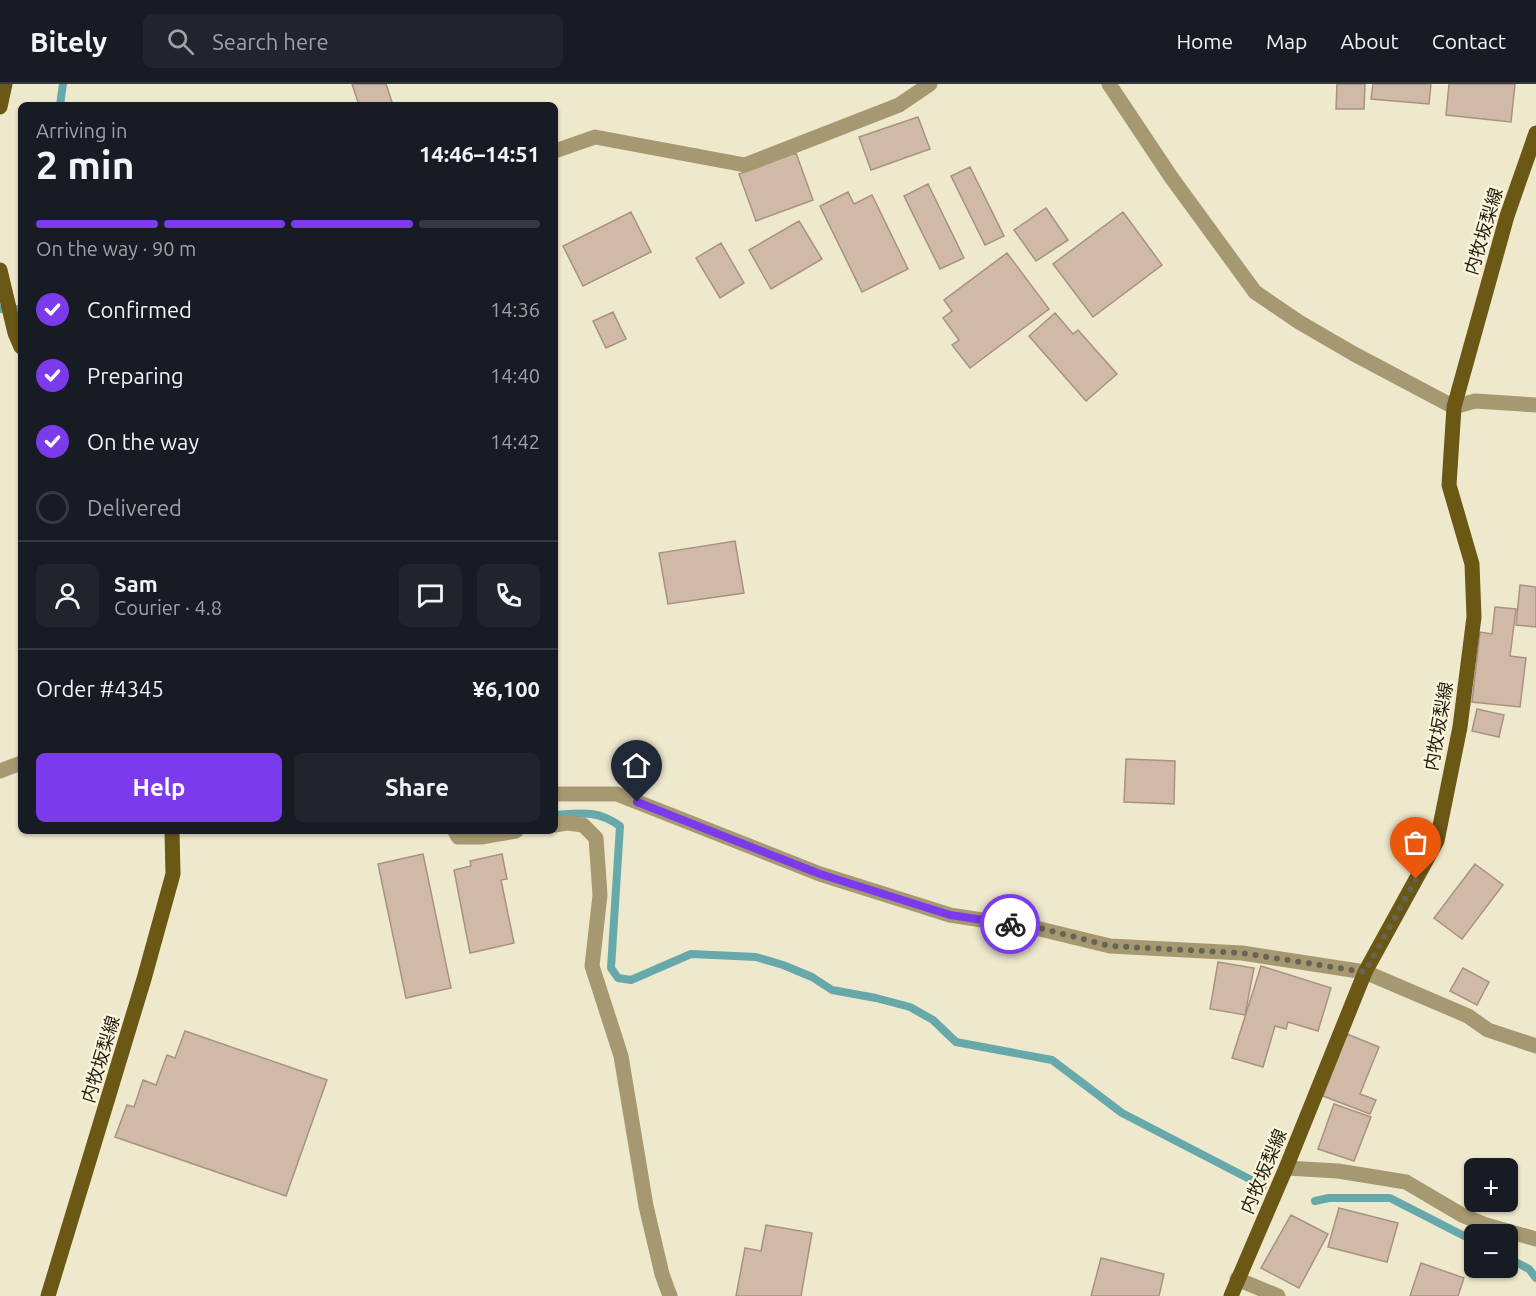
<!DOCTYPE html>
<meta charset="utf-8">
<style>
:root{--surface:#171b24;--page:#20242c;--text:#f1f3f6;--muted:#9ea1a6;--line:#363941;--accent:#7c3aed}
body{margin:0;font-family:Ubuntu,"Noto Sans JP",sans-serif;background:var(--page);color:var(--text);height:100vh;display:flex;flex-direction:column;font-size:22px;white-space:nowrap}
*{box-sizing:border-box;margin:0}
p{font-size:20px;color:var(--muted)}
.icon{flex:none;width:33px;height:33px;fill:none;stroke:currentColor;stroke-width:2;stroke-linecap:round;stroke-linejoin:round}
.map{position:relative;flex:1;overflow:hidden}
.details{position:absolute;left:18px;top:18px;width:540px;height:732px;display:flex;flex-direction:column;background:var(--surface);border-radius:9px;box-shadow:0 2px 4px #0004}
.details>*{flex:none}
.tools{position:absolute;left:1464px;top:1074px;display:grid;gap:12px}
.tools a{display:grid;place-items:center;width:54px;height:54px;border-radius:9px;background:var(--surface);box-shadow:0 2px 4px #0004;font-size:30px}
.pin{position:absolute;display:grid;place-items:center;width:51px;height:51px;color:#fff;margin:-62px -26px;border-radius:50% 50% 50% 0;rotate:-45deg;box-shadow:0 0 6px #0007}
.pin .icon{rotate:45deg}
.courier{position:absolute;display:grid;place-items:center;width:60px;height:60px;margin:-30px;border:4px solid #7c3aed;border-radius:50%;background:#fff;color:#222;box-shadow:0 2px 8px #0007}
.summary em{font-style:normal;font-weight:700}
.summary div{display:flex;flex-direction:column-reverse}
.summary{display:flex;align-items:center;justify-content:space-between;height:102px;padding:0 18px}
h1{font-size:39px;font-weight:700;line-height:45px}
.bar{display:grid;grid-template-columns:repeat(4,1fr);gap:9px 6px;align-content:center;height:72px;padding:0 18px}
.bar i{height:8px;border-radius:4px;background:var(--line)}
.bar .active{background:var(--accent)}
.bar p{grid-column:span 4}
.line{display:flex;align-items:center;gap:15px;padding:0 18px;border-top:2px solid var(--line)}
.line div{flex:1}
.round{display:grid;place-items:center;flex:none;width:63px;height:63px;border-radius:9px;background:var(--page)}
ol{padding:0 18px;list-style:none}
li{display:flex;align-items:center;gap:18px;height:66px}
li p{margin-inline-start:auto}
li .icon{padding:6px;border-radius:50%;background:var(--accent);color:#fff;stroke-width:4}
li:last-child{color:var(--muted)}
li i{width:33px;height:33px;border:3px solid var(--line);border-radius:50%}
.action{display:flex;gap:12px;margin-top:auto;padding:12px 18px}
.action a{flex:1;height:69px;border-radius:9px;background:var(--accent);color:#fff;font-size:24px;font-weight:700;line-height:69px;text-align:center}
.action a+a{background:var(--page);color:var(--text)}
header{display:flex;align-items:center;gap:36px;box-sizing:border-box;height:84px;padding:0 30px;background:var(--surface);border-bottom:2px solid var(--line)}
header strong{font-size:28px}
nav{display:flex;gap:33px;margin-inline-start:auto;font-size:21px}
.search{width:420px;height:54px;background:var(--page);display:flex;align-items:center;gap:15px;box-sizing:border-box;padding:0 21px;border-radius:9px;color:var(--muted);font-size:22px}
.map>svg:first-child{display:block}
</style>
<header>
<strong>Bitely</strong>
<div class="search"><svg class="icon" aria-label="search" viewBox="0 0 24 24"><circle cx="10" cy="10" r="6"/><path d="M15 15l6 6"/></svg>Search here</div>
<nav><a>Home</a><a>Map</a><a>About</a><a>Contact</a></nav>
</header>
<div class="map">
<svg width="1536" height="1212" viewBox="0 0 1536 1212">
<rect width="100%" height="100%" fill="#eee8cd"/>
<g fill="none" stroke-linecap="round" stroke-linejoin="round">
<path stroke="#67a9aa" stroke-width="8" d="M60 21 63 0
M0 225H21
M555 731C582 729 597 726 620 742L611 884 618 894 631 896 691 870 756 873 783 881 812 893 832 906 876 914 910 923 933 936 956 958 1052 976 1122 1029 1263 1102
M1315 1117 1329 1114H1390L1474 1157
M1508 1174 1529 1185 1536 1194"/>
</g>
<path fill="#d0b9a7" stroke="#a89281" stroke-width="1.5" d="M352 0H386L393 21H359Z
M1337 0H1365L1364 25H1336Z
M1373 0H1431L1429 20 1371 15Z
M1449 0H1515L1511 38 1446 31Z
M918 33 930 65 871 86 859 53Z
M796 69 813 116 756 137 739 90Z
M970 83 1004 152 985 161 951 92Z
M928 100 964 174 940 185 904 112Z
M848 108 854 120 872 111 908 185 862 208 820 122Z
M1046 124 1068 156 1036 177 1014 146Z
M631 128 651 168 583 202 563 162Z
M1123 128 1162 181 1093 233 1053 180Z
M799 137 822 175 771 205 749 166Z
M721 159 744 199 720 214 696 174Z
M1007 169 1049 225 970 284 952 261 959 256 943 234 952 227 944 216Z
M613 228 626 255 606 264 593 237Z
M1055 229 1073 250 1078 246 1117 290 1086 317 1029 252Z
M735 457 744 509 668 520 659 469Z
M1520 501 1536 503V543L1516 541Z
M1495 523 1516 525 1510 572 1526 574 1520 623 1472 618 1480 548 1492 550Z
M1477 625 1504 631 1499 653 1472 647Z
M1126 675 1175 677 1174 720 1124 718Z
M423 770 451 904 406 914 378 780Z
M502 770 507 795 501 796 514 859 470 869 454 786 471 782 470 777Z
M1475 780 1503 801 1462 855 1434 834Z
M1218 878 1254 884 1245 931 1210 925Z
M1261 882 1331 904 1318 947 1288 938 1286 945 1275 942 1263 983 1232 974Z
M1463 884 1489 898 1477 921 1450 907Z
M185 947 327 996 286 1112 115 1053 127 1021 134 1023 143 996 156 1001 167 971 175 974Z
M1347 950 1379 963 1360 1010 1376 1016 1370 1030 1323 1012Z
M1334 1020 1371 1033 1354 1077 1318 1065Z
M1339 1124 1398 1139 1387 1178 1328 1163Z
M1291 1131 1328 1150 1299 1204 1261 1184Z
M766 1141 812 1149 801 1212H736L745 1164 761 1167Z
M1101 1174 1164 1190 1159 1212H1091Z
M1421 1179 1464 1194 1458 1212H1410Z"/>
<g fill="none" stroke-linecap="round" stroke-linejoin="round">
<path stroke="#a69971" stroke-width="15" d="M1109 0 1171 93 1255 208 1299 238 1354 270 1454 323 1475 317 1536 321
M555 67 595 53 745 81 899 21 930 0
M0 687 21 679
M555 710H617L820 790 950 831 1040 845 1110 862 1242 869 1365 888 1468 932 1488 946 1536 962
M555 741 567 739 583 741 596 754 600 811 592 882 621 972 646 1122 662 1190 670 1212
M455 747 458 753H481L516 747
M1286 1084 1338 1087 1406 1098 1462 1131 1483 1140 1536 1155
M1237 1195 1278 1212"/>
<path stroke="#6b5814" stroke-width="15" d="M0 23 5 0
M0 186 15 249 21 263
M48 1212 144 895 173 790 172 747
M1231 1212 1286 1084 1365 888 1437 757 1460 643 1474 533 1472 480 1449 401 1454 323 1507 132 1536 49"/>
</g>
<g fill="none" stroke-linecap="round" stroke-linejoin="round">
<path stroke="#686454" stroke-width="6" stroke-dasharray="0 10.8" d="M1010 840 1040 844 1110 862 1242 869 1365 888 1416 795"/>
<path stroke="#7c3aed" stroke-width="8" d="M637 718 820 790 950 831 1010 840"/>
</g>
<g text-anchor="middle" dominant-baseline="central" stroke-width="4.5" stroke-linejoin="round" paint-order="stroke">
<g font-size="18" fill="#201d13" stroke="#fcf5da">
<text transform="translate(1483 147) rotate(-73)">内牧坂梨線</text>
<text transform="translate(1438 642) rotate(-80)">内牧坂梨線</text>
<text transform="translate(100 975) rotate(-73)">内牧坂梨線</text>
<text transform="translate(1263 1087) rotate(-67)">内牧坂梨線</text>
</g>
</g>
</svg>
<div class="tools">
<a>+</a>
<a>−</a>
</div>
<div class="pin" style="left:1416px;top:795px;background:#ea580c"><svg class="icon" aria-label="bag" viewBox="0 0 24 24"><path d="M5 8h14l-1 12H6zM9 8a3 3 0 0 1 6 0"/></svg></div>
<div class="pin" style="left:637px;top:718px;background:#1f2937"><svg class="icon" aria-label="home" viewBox="0 0 24 24"><path d="M3 11l9-7 9 7M6 9v11h12V9"/></svg></div>
<div class="courier" style="left:1010px;top:840px"><svg class="icon" aria-label="bike" viewBox="0 0 24 24"><circle cx="6" cy="16" r="4"/><circle cx="18" cy="16" r="4"/><path d="M6 16l4-8h5l3 8M10 8l3 8H6M13 5h3"/></svg></div>
<section class="details">
<div class="summary"><div><h1>2 min</h1><p>Arriving in</p></div><em>14:46–14:51</em></div>
<div class="bar"><i class="active"></i><i class="active"></i><i class="active"></i><i></i><p>On the way · 90 m</p></div>
<ol>
<li><svg class="icon" aria-label="check" viewBox="0 0 24 24"><path d="M5 12l5 5 9-10"/></svg>Confirmed<p>14:36</p></li>
<li><svg class="icon" aria-label="check" viewBox="0 0 24 24"><path d="M5 12l5 5 9-10"/></svg>Preparing<p>14:40</p></li>
<li><svg class="icon" aria-label="check" viewBox="0 0 24 24"><path d="M5 12l5 5 9-10"/></svg>On the way<p>14:42</p></li>
<li><i></i>Delivered</li>
</ol>
<div class="line" style="height:108px"><a class="round"><svg class="icon" aria-label="person" viewBox="0 0 24 24"><circle cx="12" cy="8" r="4"/><path d="M4 21q1-7 8-7t8 7"/></svg></a><div><b>Sam</b><p>Courier · 4.8</p></div><a class="round"><svg class="icon" aria-label="chat" viewBox="0 0 24 24"><path d="M4 5h16v11H9l-5 4z"/></svg></a><a class="round"><svg class="icon" aria-label="phone" viewBox="0 0 24 24"><path d="M5 4h4l2 5-3 2q2 4 5 5l2-3 5 2v4C11 20 4 13 5 4z"/></svg></a></div>
<div class="line" style="height:78px"><div>Order #4345</div><b>¥6,100</b></div>
<div class="action"><a>Help</a><a>Share</a></div>
</section>
</div>
